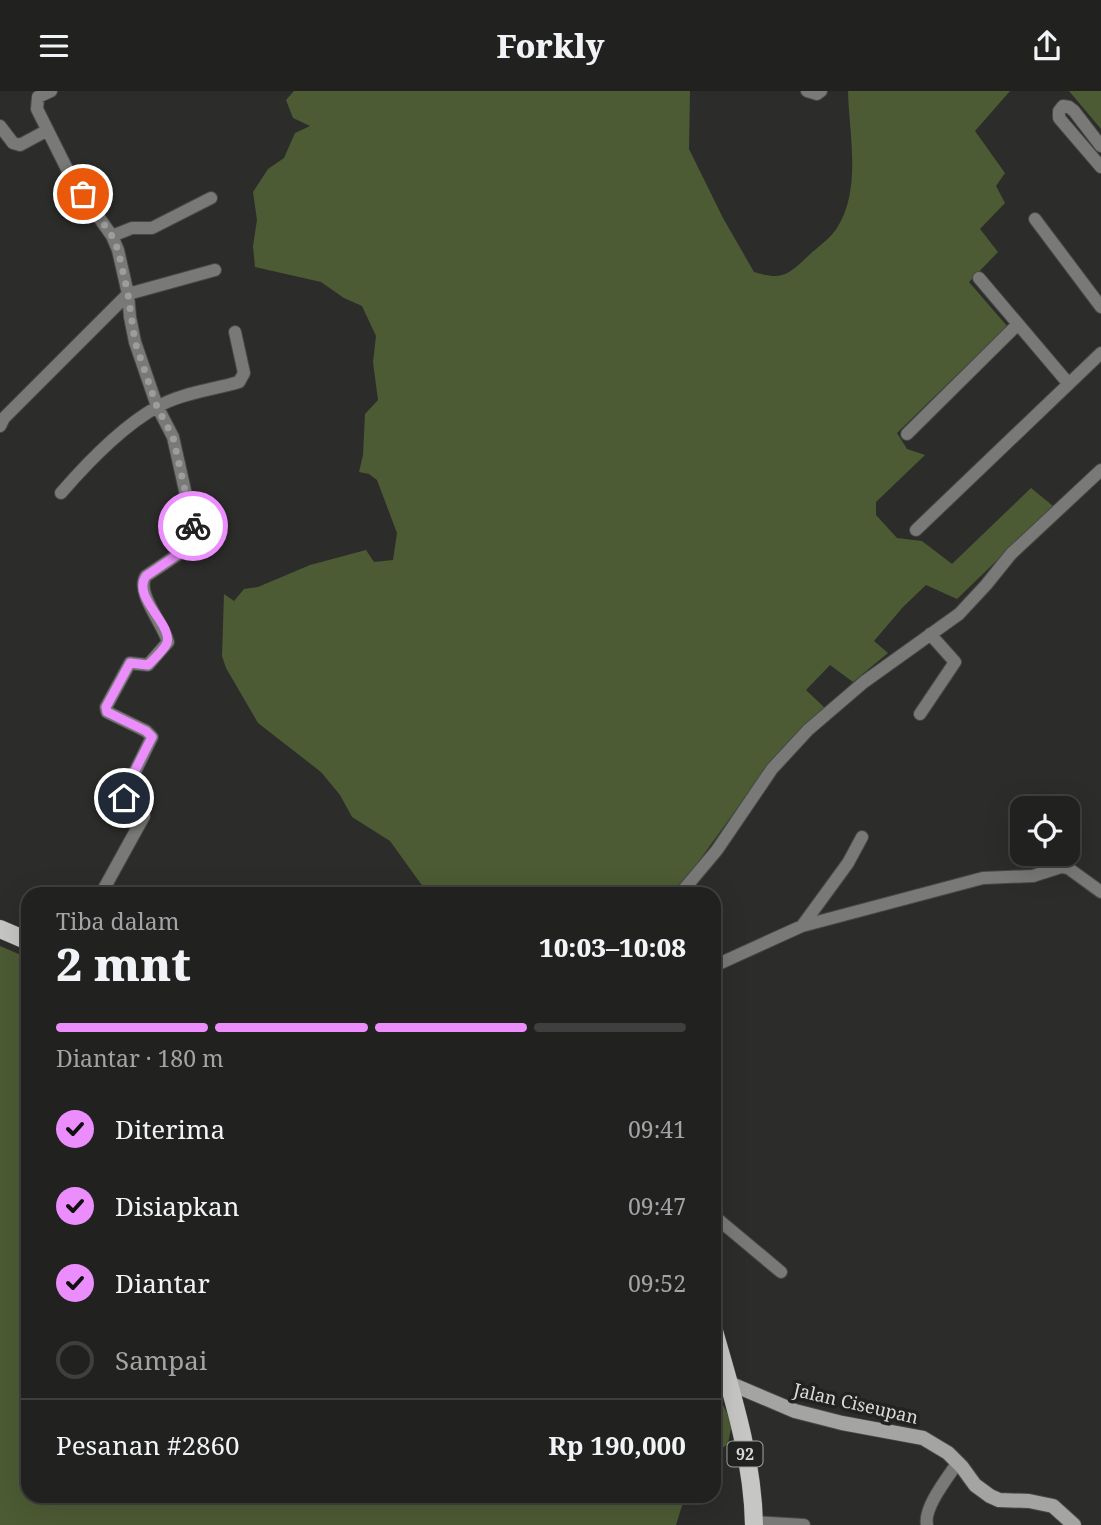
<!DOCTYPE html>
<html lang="id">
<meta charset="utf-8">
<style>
:root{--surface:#212220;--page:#292a29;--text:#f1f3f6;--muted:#a2a4a5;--line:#3e3f3e;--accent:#eb8dfc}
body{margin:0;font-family:"Noto Serif",serif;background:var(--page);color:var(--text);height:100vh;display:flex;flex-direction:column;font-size:26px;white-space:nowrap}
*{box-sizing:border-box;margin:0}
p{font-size:23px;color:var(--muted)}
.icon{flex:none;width:38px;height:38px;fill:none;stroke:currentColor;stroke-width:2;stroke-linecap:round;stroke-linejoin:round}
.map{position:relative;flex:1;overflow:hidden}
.side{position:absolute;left:21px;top:796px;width:700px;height:616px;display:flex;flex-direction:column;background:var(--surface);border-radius:21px;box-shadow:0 7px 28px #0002,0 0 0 2px var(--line)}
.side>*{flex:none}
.controls{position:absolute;left:1010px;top:705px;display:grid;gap:14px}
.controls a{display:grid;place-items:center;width:70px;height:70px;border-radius:14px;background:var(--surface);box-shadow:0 7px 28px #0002,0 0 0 2px var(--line);font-size:35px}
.pin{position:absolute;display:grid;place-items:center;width:60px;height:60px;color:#fff;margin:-30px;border:4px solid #fff;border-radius:50%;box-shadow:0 2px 7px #0007}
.courier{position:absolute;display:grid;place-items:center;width:70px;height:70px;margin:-35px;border:5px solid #eb8dfc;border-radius:50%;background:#fff;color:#222;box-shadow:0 2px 9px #0007}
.head em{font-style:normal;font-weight:800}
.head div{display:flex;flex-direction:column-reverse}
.head{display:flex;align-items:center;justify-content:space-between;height:119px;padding:0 35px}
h1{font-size:46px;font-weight:800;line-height:52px}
.bar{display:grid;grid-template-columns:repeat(4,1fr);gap:10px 7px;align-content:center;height:84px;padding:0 35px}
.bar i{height:9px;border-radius:5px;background:var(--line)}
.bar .selected{background:var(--accent)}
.bar p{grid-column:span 4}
.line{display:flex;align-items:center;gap:18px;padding:0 35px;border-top:2px solid var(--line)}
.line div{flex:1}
ol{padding:0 35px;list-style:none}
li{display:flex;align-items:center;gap:21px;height:77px}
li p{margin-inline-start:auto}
li .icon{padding:7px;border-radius:50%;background:var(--accent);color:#111;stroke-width:4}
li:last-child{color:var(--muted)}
li i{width:38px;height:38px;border:4px solid var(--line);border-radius:50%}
header{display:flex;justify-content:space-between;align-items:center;height:91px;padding:0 35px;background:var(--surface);font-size:32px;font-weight:800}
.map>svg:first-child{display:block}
</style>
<header><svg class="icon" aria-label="menu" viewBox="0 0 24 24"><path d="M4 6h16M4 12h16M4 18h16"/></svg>Forkly<svg class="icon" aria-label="share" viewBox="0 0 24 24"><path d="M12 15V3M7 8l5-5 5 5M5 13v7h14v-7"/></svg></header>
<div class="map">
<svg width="1101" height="1434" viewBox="0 0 1101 1434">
<rect width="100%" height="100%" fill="#2c2d2a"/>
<path fill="#4c5b34" d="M294 0H690L689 58 723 127 754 181C781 189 787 185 806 167 816 157 830 148 837 137 862 97 849 44 848 0H1010L975 40 1005 82 996 95 1005 112 980 138 998 161 969 191 1007 235 897 342 907 358 925 364 876 411V424L897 447 922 450 952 473 1031 397 1053 415 957 508 926 494 903 516 874 550 888 562 853 591 830 574 806 599 827 619 754 694 675 803H434L421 793 390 750 352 726 340 704 321 681 258 632 226 577 222 565 224 503 234 510 244 498 258 496 310 474 366 459 374 471 393 469 397 442 377 389 369 383 359 381 363 364 365 323 378 309 373 271 376 245 362 215 344 207 321 191 255 176 253 155 257 129 253 101 268 78 284 67 295 42 310 35 293 27 286 9Z
M1069 0H1101V38Z
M0 855 28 867V1405H685L676 1434H0Z
M714 1296 732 1332 728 1353 714 1363Z"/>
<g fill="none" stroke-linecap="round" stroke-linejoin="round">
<defs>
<path id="minor" d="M51 0 38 6 37 18 72 88 112 145 118 159 128 203 130 226 135 251 157 315 173 346 195 444 194 450 189 456 146 485C135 501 163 532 168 551L148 574 130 572 106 616 107 621 146 640 152 646 123 705 142 720 144 725 101 803
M807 0 817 3 821 0
M0 35 13 52 20 54 46 40
M1101 55 1074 20 1069 16 1063 15 1059 20V27L1101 76
M1035 128 1101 216
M112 145 132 137H152L211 107
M979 187 1068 292
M0 335 4 327 128 203 215 179
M907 343 1018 233
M61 402C87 372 121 336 157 316 181 302 212 299 239 291L244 282 235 241
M916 439 1101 262
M920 623 955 571 930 543
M680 803 717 759 772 678 808 639 864 591 959 523 986 494 1011 463 1101 379
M802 835 848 772 862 746
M714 875 802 835 983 787 1033 785 1061 776 1068 777 1101 801
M714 1125 781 1181
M754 1431 804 1434
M927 1434C923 1417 948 1386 958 1371"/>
<path id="secondary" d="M729 1292 795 1320 842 1332 923 1347 948 1362 962 1376 975 1394 990 1405 999 1409 1029 1410 1053 1415 1074 1434"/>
<path id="primary" d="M0 838 28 850
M714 1240C732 1303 753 1369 754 1434"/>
</defs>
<use href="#minor" stroke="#484946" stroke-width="14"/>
<use href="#secondary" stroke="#484946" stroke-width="16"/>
<use href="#primary" stroke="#484946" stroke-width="19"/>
<use href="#minor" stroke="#797978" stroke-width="12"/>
<use href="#secondary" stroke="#a4a5a3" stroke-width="14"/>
<use href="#primary" stroke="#c6c7c4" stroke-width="18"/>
</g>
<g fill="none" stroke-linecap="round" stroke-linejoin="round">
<path stroke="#9d9e9c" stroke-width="7" stroke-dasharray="0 12.6" d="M83 103 112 145 118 159 128 203 135 251 157 316 173 346 193 435"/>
<path stroke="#eb8dfc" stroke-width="9" d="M124 707V701L152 646 146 640 107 621 106 616 130 572 148 574C154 568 164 559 167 552 173 533 131 506 146 485L189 456 194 450 193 435"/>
</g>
<g text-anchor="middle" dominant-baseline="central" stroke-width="7" stroke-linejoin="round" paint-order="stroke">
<rect fill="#222321" stroke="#a3a4a2" stroke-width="2" x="727.5" y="1350.5" width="35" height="25" rx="5"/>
<g font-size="16" font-weight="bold" fill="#dadbd9">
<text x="745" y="1363">92</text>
</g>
<g font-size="18" fill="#dadbd9" stroke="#222321">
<text transform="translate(856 1312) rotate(13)">Jalan Ciseupan</text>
</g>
</g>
</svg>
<div class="controls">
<a><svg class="icon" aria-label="locate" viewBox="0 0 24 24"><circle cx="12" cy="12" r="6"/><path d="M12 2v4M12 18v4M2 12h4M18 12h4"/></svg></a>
</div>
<div class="pin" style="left:83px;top:103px;background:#ea580c"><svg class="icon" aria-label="bag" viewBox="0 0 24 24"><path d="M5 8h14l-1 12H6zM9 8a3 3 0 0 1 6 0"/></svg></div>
<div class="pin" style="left:124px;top:707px;background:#1f2937"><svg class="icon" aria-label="home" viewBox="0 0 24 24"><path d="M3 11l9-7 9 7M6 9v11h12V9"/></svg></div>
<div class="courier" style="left:193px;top:435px"><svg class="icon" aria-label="bike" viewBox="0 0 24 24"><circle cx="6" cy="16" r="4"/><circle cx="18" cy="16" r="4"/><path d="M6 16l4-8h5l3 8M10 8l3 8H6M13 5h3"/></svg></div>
<section class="side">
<div class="head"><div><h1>2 mnt</h1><p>Tiba dalam</p></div><em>10:03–10:08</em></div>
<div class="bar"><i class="selected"></i><i class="selected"></i><i class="selected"></i><i></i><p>Diantar · 180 m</p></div>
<ol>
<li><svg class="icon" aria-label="check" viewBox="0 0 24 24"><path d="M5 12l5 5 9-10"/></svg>Diterima<p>09:41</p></li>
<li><svg class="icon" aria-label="check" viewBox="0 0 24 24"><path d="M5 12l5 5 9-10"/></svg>Disiapkan<p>09:47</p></li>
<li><svg class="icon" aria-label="check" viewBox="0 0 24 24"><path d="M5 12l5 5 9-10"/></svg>Diantar<p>09:52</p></li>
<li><i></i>Sampai</li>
</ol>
<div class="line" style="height:91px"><div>Pesanan #2860</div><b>Rp 190,000</b></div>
</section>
</div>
